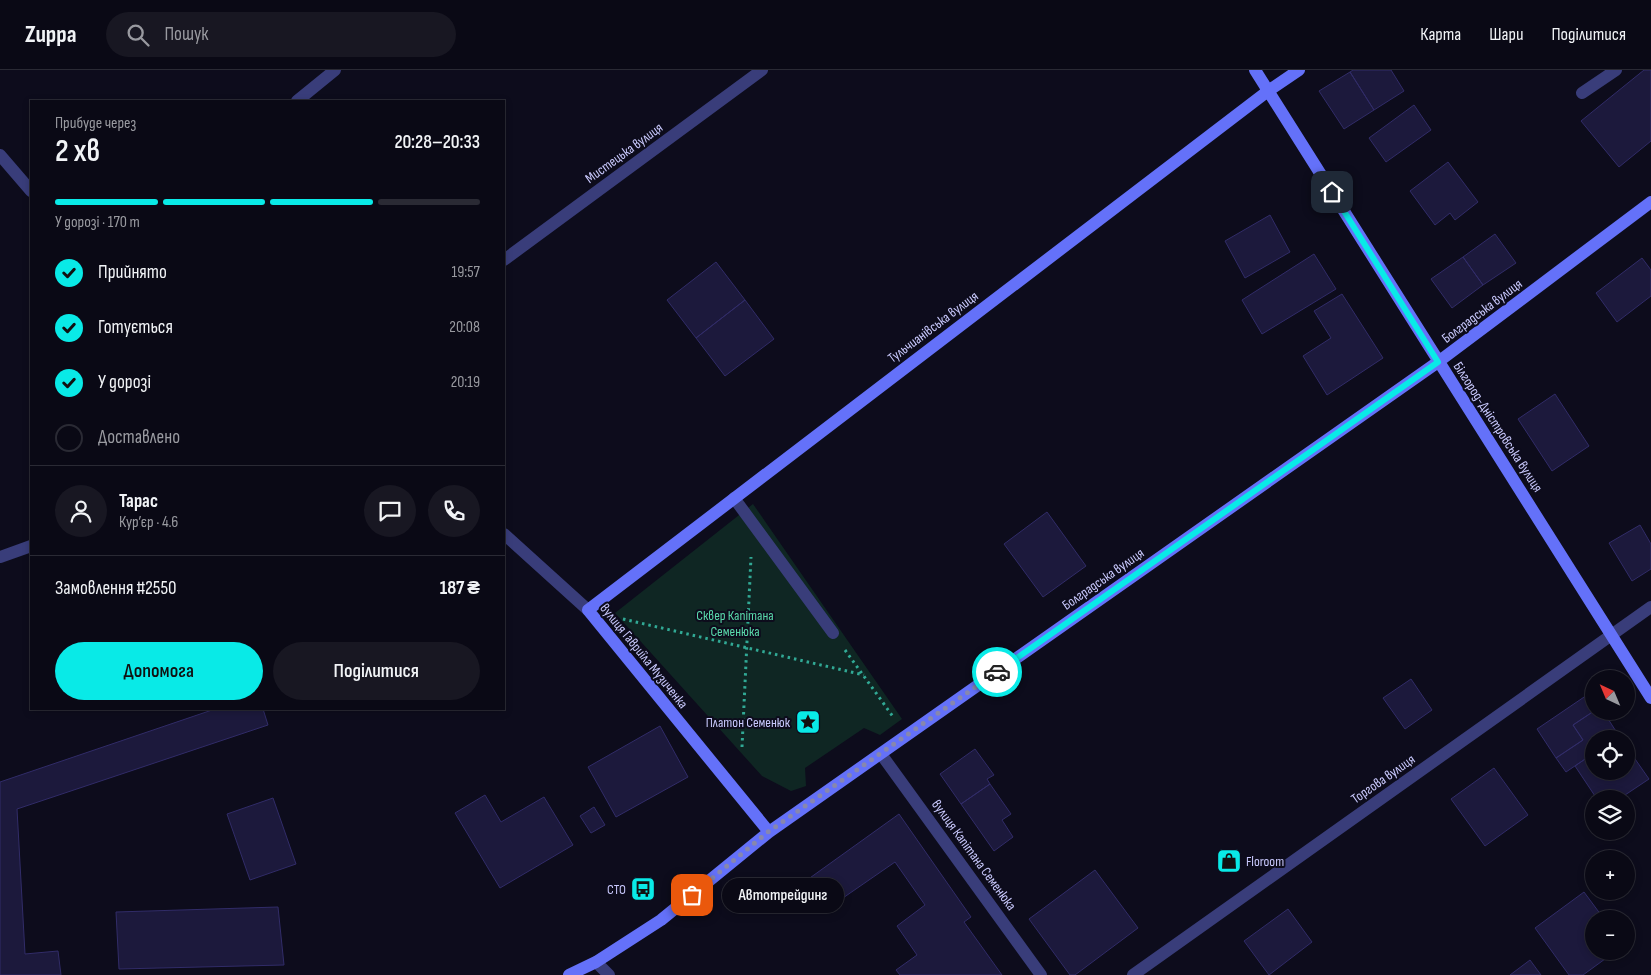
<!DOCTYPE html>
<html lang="uk">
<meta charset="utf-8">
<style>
:root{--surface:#0a0915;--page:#181722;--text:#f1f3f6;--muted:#999aa0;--line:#2a2a34;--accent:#09eae7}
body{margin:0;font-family:"Sofia Sans Condensed",sans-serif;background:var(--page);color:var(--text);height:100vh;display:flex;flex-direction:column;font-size:19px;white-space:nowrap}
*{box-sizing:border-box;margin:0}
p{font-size:16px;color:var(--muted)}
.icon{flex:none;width:28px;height:28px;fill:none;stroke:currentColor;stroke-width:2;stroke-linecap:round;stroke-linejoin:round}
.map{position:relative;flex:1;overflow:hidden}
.details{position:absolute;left:30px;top:30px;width:475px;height:610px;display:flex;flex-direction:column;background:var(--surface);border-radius:0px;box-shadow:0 2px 8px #0003,0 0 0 1px var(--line)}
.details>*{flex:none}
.needle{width:32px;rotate:316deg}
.fabs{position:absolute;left:1585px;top:600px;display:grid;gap:10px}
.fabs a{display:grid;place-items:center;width:50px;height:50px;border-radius:50%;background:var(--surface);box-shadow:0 2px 8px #0003,0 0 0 1px var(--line);font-size:25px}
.pin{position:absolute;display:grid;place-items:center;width:42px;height:42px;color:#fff;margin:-21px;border-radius:10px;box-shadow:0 2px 8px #0006}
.courier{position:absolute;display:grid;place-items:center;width:50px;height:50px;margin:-25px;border:4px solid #09eae7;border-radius:50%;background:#fff;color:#222;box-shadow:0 1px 6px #0007}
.bubble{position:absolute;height:35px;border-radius:18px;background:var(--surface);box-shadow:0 2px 8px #0003,0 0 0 1px var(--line);font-size:16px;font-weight:600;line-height:35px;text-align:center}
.overview em{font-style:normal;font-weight:600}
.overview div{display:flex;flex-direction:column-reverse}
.overview{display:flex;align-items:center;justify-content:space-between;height:85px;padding:0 25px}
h1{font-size:32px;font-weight:600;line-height:38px}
.bar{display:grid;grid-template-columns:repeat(4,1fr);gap:8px 5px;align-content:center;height:60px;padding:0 25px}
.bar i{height:6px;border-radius:4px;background:var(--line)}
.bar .on{background:var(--accent)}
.bar p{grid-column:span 4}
.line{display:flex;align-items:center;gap:12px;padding:0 25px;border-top:1px solid var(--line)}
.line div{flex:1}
.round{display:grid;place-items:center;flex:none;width:52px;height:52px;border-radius:26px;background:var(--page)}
ol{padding:0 25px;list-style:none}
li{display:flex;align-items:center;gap:15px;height:55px}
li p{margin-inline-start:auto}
li .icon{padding:5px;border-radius:50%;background:var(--accent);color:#111;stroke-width:4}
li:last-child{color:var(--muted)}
li i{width:28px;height:28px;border:2px solid var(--line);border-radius:50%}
.primary-button{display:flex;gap:10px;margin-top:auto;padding:10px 25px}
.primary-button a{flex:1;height:58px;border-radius:30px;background:var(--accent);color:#111;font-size:20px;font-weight:600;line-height:58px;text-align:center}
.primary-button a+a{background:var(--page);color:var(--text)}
header{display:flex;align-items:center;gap:30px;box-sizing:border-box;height:70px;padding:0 25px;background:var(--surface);border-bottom:1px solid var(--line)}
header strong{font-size:24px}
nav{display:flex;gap:28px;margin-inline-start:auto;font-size:18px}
.search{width:350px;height:45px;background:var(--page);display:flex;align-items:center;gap:12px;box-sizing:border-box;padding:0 18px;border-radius:28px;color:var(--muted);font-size:19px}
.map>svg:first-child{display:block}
</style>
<header>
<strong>Zuppa</strong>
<div class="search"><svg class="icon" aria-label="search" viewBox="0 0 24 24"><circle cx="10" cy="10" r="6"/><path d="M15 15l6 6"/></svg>Пошук</div>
<nav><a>Карта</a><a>Шари</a><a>Поділитися</a></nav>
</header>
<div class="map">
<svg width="1651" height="905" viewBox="0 0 1651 905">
<rect width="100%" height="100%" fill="#0d0c1c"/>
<path fill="#0f2623" d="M753 434 902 649 880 665 864 658 805 698 806 716 791 721 762 706 615 543Z"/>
<path fill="#1c193c" stroke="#312c68" d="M1353 0H1391L1404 21 1374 40 1350 2Z
M1644 0H1651V71L1619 97 1581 51Z
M1350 2 1374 40 1344 59 1319 21Z
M1414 35 1431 60 1386 92 1369 68Z
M1448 92 1478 132 1455 150 1450 143 1435 155 1410 121Z
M1270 145 1290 182 1245 208 1225 171Z
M1495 164 1516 193 1483 215 1463 187Z
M1314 184 1336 219 1262 264 1242 230Z
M1463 187 1483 215 1452 238 1431 209Z
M1642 188 1651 200V226L1617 252 1596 223Z
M716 192 745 230 696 268 667 230Z
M1342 224 1383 288 1327 325 1303 286 1331 268 1314 241Z
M745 230 774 269 725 306 696 268Z
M1555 324 1589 376 1552 401 1518 349Z
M1047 442 1086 496 1043 527 1004 474Z
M1640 455 1651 474V499L1632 511 1609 473Z
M1411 609 1432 640 1405 659 1383 628Z
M1590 623 1594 628V641L1573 655 1583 670 1556 688 1537 659Z
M215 639H263L268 655 17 739 25 884 58 881 61 905H0V712Z
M1594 641H1603L1619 666 1615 669H1594V683L1566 702 1556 688 1583 670 1573 655Z
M660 656 688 707 616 747 588 697Z
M1626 676 1649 709 1619 729H1597L1575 696 1594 683V701H1626Z
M975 679 994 705 987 709 990 714 961 734 940 704Z
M1494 698 1528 745 1485 776 1451 729Z
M990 714 1011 744 1002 750 1013 767 994 781 961 734Z
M485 725 501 752 544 727 573 775 500 818 455 743Z
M273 728 296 794 250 810 227 744Z
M594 737 605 755 591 763 580 746Z
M899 744 971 847 964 852 1002 905H900L896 900 917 885 897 856 925 835 895 792 827 839 807 810Z
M1095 800 1138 858 1075 905H1070L1029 849Z
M1584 822 1604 849H1594V881H1616L1583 905H1569L1535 858Z
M278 837 284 895 119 899 116 842Z
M1288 839 1312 872 1269 905 1244 871Z
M1530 890 1541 905H1510Z"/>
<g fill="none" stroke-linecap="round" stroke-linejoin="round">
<path stroke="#31a995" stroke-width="3" stroke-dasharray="2.5 4" stroke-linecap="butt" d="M623 549 864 605
M845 580 894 648
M742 677 751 487"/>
<path stroke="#393d7a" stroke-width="12" d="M1582 23 1616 0
M734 428 833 563
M596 892 609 905"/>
<path stroke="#393d7a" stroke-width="12" d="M297 31 335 0
M0 85 31 121
M504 190 762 0
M504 464 588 540
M0 487 31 476
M1133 905 1651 537"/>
<path stroke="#393d7a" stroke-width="12" d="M881 684 1041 905"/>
<path stroke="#6471f9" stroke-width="12" d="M1255 0 1651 628
M769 762 588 540 1268 21 1299 0
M569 905 596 892 661 850 769 762 1438 292 1651 132"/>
</g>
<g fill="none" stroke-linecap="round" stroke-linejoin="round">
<path stroke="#8787ae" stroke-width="5" stroke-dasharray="0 9" d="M692 825 768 762 997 602"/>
<path stroke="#09eae7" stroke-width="6" d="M997 602 1438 292 1332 122"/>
</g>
<defs>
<symbol id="sight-square" viewBox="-11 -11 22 22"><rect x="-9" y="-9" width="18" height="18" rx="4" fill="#09eae7" stroke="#0d0c1c"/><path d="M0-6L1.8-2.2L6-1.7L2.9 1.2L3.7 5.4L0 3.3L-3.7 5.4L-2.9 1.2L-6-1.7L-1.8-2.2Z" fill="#111"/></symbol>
<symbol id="shop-square" viewBox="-11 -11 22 22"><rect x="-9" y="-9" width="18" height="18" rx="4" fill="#09eae7" stroke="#0d0c1c"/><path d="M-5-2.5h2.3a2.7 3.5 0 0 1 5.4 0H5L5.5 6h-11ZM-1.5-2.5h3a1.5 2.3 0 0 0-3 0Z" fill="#111"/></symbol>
<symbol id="bus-square" viewBox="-11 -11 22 22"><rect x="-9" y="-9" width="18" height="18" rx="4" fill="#09eae7" stroke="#0d0c1c"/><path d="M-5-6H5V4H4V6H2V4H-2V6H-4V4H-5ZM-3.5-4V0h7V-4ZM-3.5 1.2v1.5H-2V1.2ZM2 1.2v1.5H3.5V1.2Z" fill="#111"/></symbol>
</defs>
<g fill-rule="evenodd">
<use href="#sight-square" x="794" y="638" width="28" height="28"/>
<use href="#shop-square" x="1215" y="777" width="28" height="28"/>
<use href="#bus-square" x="629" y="805" width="28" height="28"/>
</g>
<g text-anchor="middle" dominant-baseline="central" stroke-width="4" stroke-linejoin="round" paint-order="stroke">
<g font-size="14" fill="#c9c9fd" stroke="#0d0c1c">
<text transform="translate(624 83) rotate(-36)">Мистецька вулиця</text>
<text transform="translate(1482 241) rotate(-37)">Болградська вулиця</text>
<text transform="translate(933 257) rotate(-37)">Тульчианівська вулиця</text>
<text transform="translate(1498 357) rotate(57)">Білгород-Дністровська вулиця</text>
<text transform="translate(1103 509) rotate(-35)">Болградська вулиця</text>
<text transform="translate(644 586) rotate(51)">вулиця Гавриїла Музиченка</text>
<text transform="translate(1383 709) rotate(-35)">Торгова вулиця</text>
<text transform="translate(974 785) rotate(54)">вулиця Капітана Семенюка</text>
</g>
<g font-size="14" fill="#59d9ab" stroke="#0d0c1c">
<text x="735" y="545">Сквер Капітана<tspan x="735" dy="16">Семенюка</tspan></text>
</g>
<g font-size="14" fill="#c9c9fd" stroke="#0d0c1c" text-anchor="end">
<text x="790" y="652">Платон Семенюк</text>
<text x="1246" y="791" text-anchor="start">Floroom</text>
<text x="626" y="819">СТО</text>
</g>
</g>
</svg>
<div class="fabs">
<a><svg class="needle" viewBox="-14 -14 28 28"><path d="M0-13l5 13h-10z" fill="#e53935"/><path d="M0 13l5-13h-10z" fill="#999aa0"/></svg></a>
<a><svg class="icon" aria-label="locate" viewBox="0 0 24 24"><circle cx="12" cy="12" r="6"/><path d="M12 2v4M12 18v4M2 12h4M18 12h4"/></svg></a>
<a><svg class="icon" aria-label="layers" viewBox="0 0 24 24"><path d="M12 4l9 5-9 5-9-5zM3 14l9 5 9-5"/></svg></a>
<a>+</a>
<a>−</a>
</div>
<div class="pin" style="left:692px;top:825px;background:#ea580c"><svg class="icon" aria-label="bag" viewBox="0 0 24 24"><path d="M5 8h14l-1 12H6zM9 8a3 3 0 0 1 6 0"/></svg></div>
<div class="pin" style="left:1332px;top:122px;background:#1f2937"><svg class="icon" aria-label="home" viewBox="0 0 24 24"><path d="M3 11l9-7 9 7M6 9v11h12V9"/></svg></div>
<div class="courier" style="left:997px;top:602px"><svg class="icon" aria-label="car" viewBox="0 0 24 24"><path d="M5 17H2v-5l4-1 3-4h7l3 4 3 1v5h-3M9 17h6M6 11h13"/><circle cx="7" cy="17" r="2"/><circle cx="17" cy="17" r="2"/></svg></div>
<div class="bubble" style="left:722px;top:808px;width:122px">Автотрейдинг</div>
<section class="details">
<div class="overview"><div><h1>2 хв</h1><p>Прибуде через</p></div><em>20:28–20:33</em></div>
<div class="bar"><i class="on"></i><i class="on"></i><i class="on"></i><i></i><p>У дорозі · 170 m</p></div>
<ol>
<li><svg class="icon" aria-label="check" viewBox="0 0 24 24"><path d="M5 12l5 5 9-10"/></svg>Прийнято<p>19:57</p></li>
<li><svg class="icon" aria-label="check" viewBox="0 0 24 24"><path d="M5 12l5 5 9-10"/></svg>Готується<p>20:08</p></li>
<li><svg class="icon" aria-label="check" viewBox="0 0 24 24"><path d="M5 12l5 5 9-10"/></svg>У дорозі<p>20:19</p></li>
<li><i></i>Доставлено</li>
</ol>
<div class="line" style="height:90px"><a class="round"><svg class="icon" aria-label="person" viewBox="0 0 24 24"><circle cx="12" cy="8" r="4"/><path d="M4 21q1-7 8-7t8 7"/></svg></a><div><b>Тарас</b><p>Кур’єр · 4.6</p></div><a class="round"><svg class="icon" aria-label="chat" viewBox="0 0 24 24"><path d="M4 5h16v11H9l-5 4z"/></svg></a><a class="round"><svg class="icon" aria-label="phone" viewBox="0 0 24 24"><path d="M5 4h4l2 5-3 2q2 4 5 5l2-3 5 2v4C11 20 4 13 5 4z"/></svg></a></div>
<div class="line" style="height:65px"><div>Замовлення #2550</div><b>187 ₴</b></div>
<div class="primary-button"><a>Допомога</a><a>Поділитися</a></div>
</section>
</div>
